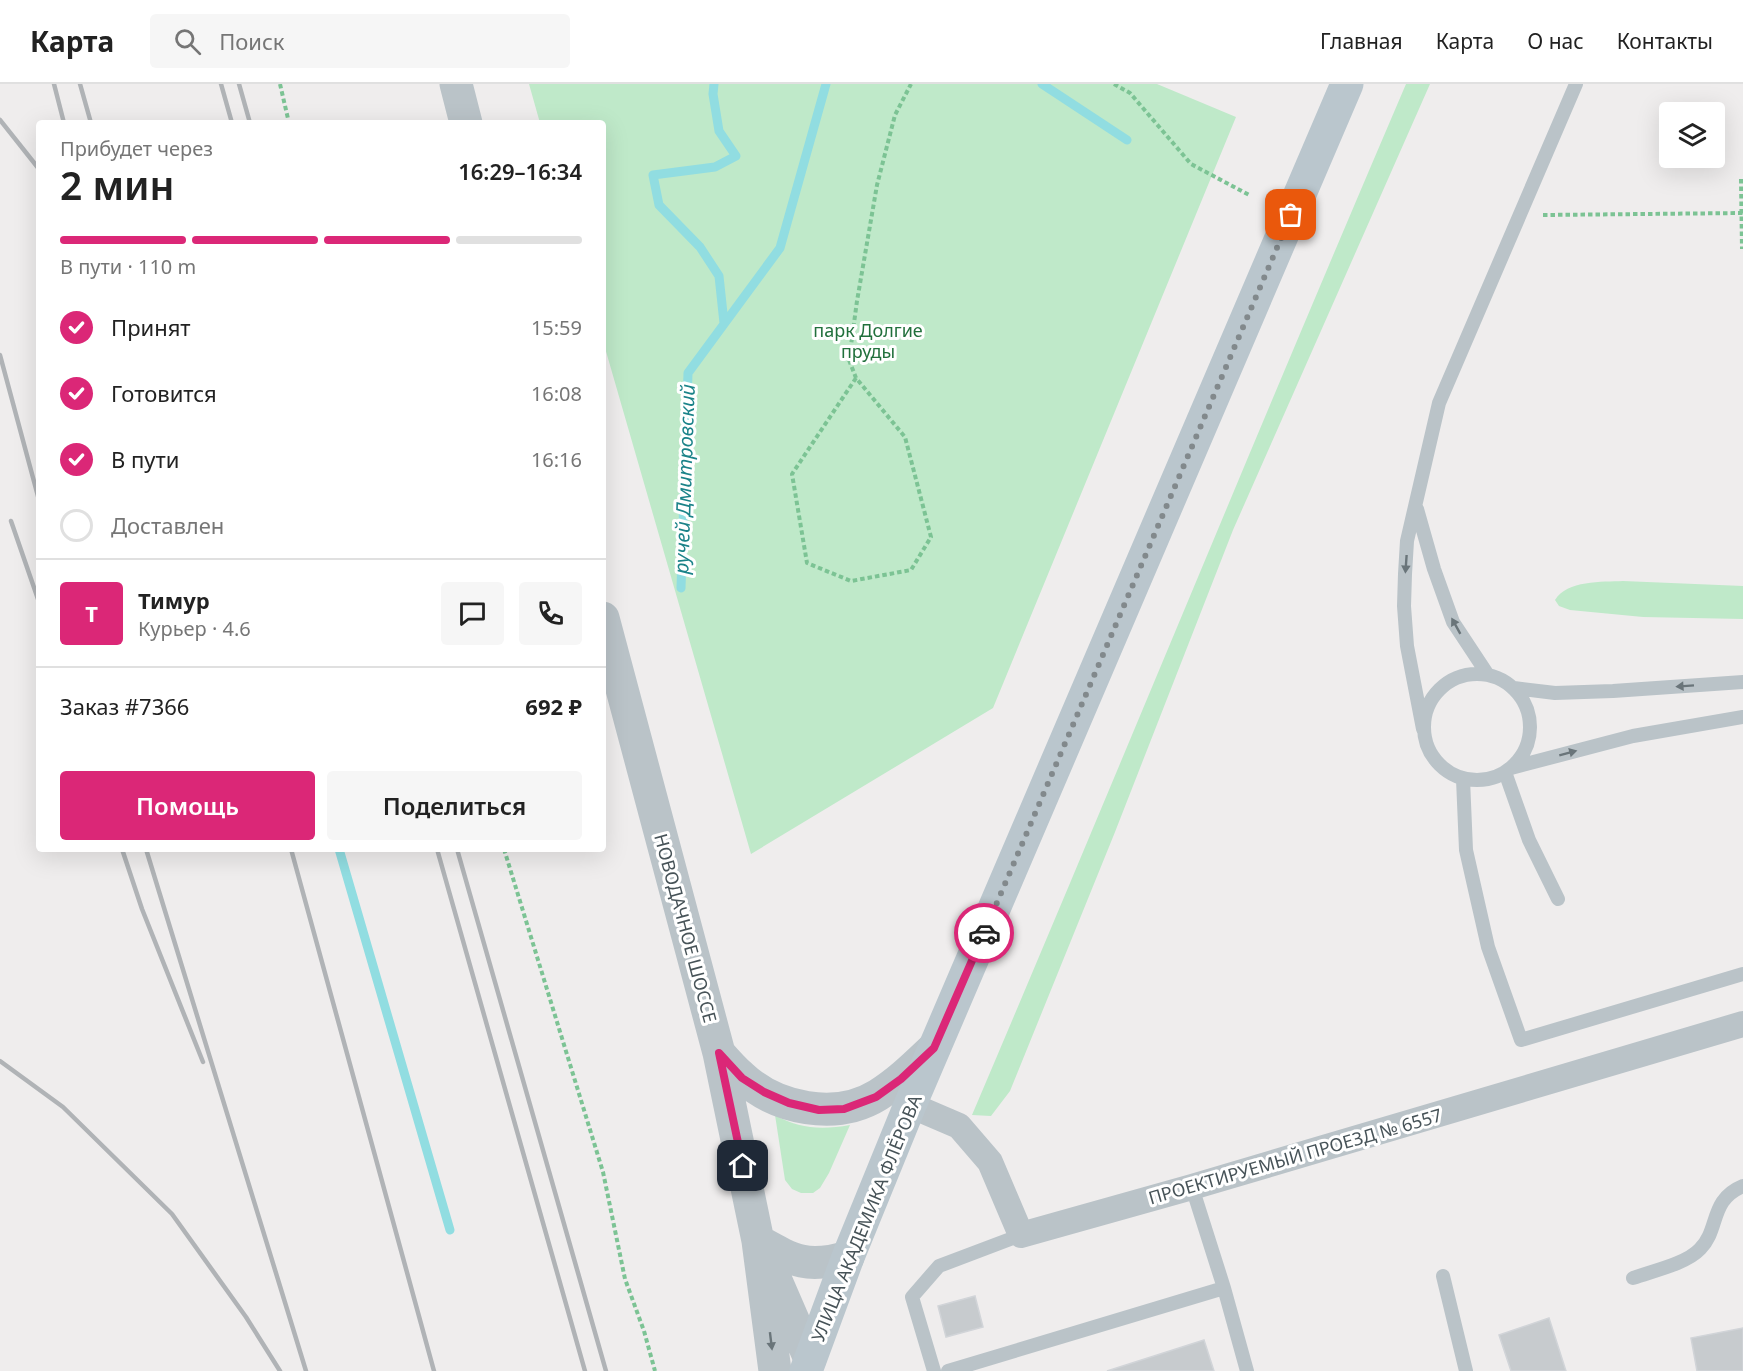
<!DOCTYPE html>
<html lang="ru">
<meta charset="utf-8">
<style>
:root{--surface:#fff;--page:#f6f6f6;--text:#222;--muted:#767676;--line:#e0e0e0;--accent:#db2777}
body{margin:0;font-family:"Noto Sans",sans-serif;background:var(--page);color:var(--text);height:100vh;display:flex;flex-direction:column;font-size:22px;white-space:nowrap}
*{box-sizing:border-box;margin:0}
p{font-size:20px;color:var(--muted)}
.icon{flex:none;width:33px;height:33px;fill:none;stroke:currentColor;stroke-width:2;stroke-linecap:round;stroke-linejoin:round}
.map{position:relative;flex:1;overflow:hidden}
.side{position:absolute;left:36px;top:36px;width:570px;height:732px;display:flex;flex-direction:column;background:var(--surface);border-radius:6px;box-shadow:0 6px 24px #0002}
.side>*{flex:none}
.tools{position:absolute;left:1659px;top:18px;display:grid;gap:12px}
.tools a{display:grid;place-items:center;width:66px;height:66px;border-radius:6px;background:var(--surface);box-shadow:0 6px 24px #0002;font-size:30px}
.pin{position:absolute;display:grid;place-items:center;width:51px;height:51px;color:#fff;margin:-26px;border-radius:12px;box-shadow:0 3px 9px #0006}
.courier{position:absolute;display:grid;place-items:center;width:60px;height:60px;margin:-30px;border:4px solid #db2777;border-radius:50%;background:#fff;color:#222;box-shadow:0 2px 8px #0007}
.headline em{font-style:normal;font-weight:600}
.headline div{display:flex;flex-direction:column-reverse}
.headline{display:flex;align-items:center;justify-content:space-between;height:102px;padding:0 24px}
h1{font-size:39px;font-weight:600;line-height:45px}
.bar{display:grid;grid-template-columns:repeat(4,1fr);gap:9px 6px;align-content:center;height:72px;padding:0 24px}
.bar i{height:8px;border-radius:4px;background:var(--line)}
.bar .active{background:var(--accent)}
.bar p{grid-column:span 4}
.line{display:flex;align-items:center;gap:15px;padding:0 24px;border-top:2px solid var(--line)}
.line div{flex:1}
.round{display:grid;place-items:center;flex:none;width:63px;height:63px;border-radius:6px;background:var(--page)}
ol{padding:0 24px;list-style:none}
li{display:flex;align-items:center;gap:18px;height:66px}
li p{margin-inline-start:auto}
li .icon{padding:6px;border-radius:50%;background:var(--accent);color:#fff;stroke-width:4}
li:last-child{color:var(--muted)}
li i{width:33px;height:33px;border:3px solid var(--line);border-radius:50%}
.primary-button{display:flex;gap:12px;margin-top:auto;padding:12px 24px}
.primary-button a{flex:1;height:69px;border-radius:6px;background:var(--accent);color:#fff;font-size:24px;font-weight:600;line-height:69px;text-align:center}
.primary-button a+a{background:var(--page);color:var(--text)}
header{display:flex;align-items:center;gap:36px;box-sizing:border-box;height:84px;padding:0 30px;background:var(--surface);border-bottom:2px solid var(--line)}
header strong{font-size:28px}
nav{display:flex;gap:33px;margin-inline-start:auto;font-size:21px}
.search{width:420px;height:54px;background:var(--page);display:flex;align-items:center;gap:15px;box-sizing:border-box;padding:0 21px;border-radius:6px;color:var(--muted);font-size:22px}
.map>svg:first-child{display:block}
</style>
<header>
<strong>Карта</strong>
<div class="search"><svg class="icon" aria-label="search" viewBox="0 0 24 24"><circle cx="10" cy="10" r="6"/><path d="M15 15l6 6"/></svg>Поиск</div>
<nav><a>Главная</a><a>Карта</a><a>О нас</a><a>Контакты</a></nav>
</header>
<div class="map">
<svg width="1743" height="1287" viewBox="0 0 1743 1287">
<rect width="100%" height="100%" fill="#efeded"/>
<path fill="#bfe9c9" d="M529 0H1157L1236 33 993 624 751 770 603 257V39H540Z
M1406 0H1430L1233 446 1115 748 1010 1007 991 1032 972 1031C1118 688 1259 343 1406 0Z
M1623 497 1743 502V535L1643 533 1570 526 1559 522 1555 516C1567 496 1602 498 1623 497Z
M775 1031C799 1045 822 1046 850 1041L829 1089 820 1104 813 1109H801L792 1105 785 1096Z"/>
<g fill="none" stroke-linecap="round" stroke-linejoin="round">
<path stroke="#91dde1" stroke-width="9" d="M714 0 713 10 719 47 736 72 715 83 653 91 659 121 700 163 719 192 724 239
M1042 0 1127 56
M681 504 688 289 780 164 826 0
M339 765 450 1146"/>
</g>
<path fill="#c7cbce" stroke="#d1d4d8" stroke-width="1.5" d="M975 1212 983 1243 946 1253 938 1222Z
M1549 1234 1566 1287H1511L1499 1251Z
M1743 1244V1287H1697L1691 1254Z
M1204 1256 1214 1287H1107Z"/>
<g fill="none" stroke-linecap="round" stroke-linejoin="round">
<path stroke="#7cc394" stroke-width="4" stroke-dasharray="4.5 3" stroke-linecap="butt" d="M280 0 289 39
M1114 0 1130 9 1191 80 1251 112
M1741 95 1742 165
M1543 131 1743 129
M856 294 792 390 807 479 851 497 911 486 931 453 905 353 856 294 849 276 857 217 877 101 895 31 911 0
M504 765 603 1088 625 1195 644 1247 655 1287"/>
<path stroke="#bac3c8" stroke-width="14" d="M1417 425 1434 485 1453 538 1488 591
M1424 643a53 53 0 1 1 106 0a53 53 0 1 1-106 0Z
M1514 604 1555 609 1613 607 1743 598
M1423 645 1407 562 1404 522 1405 490 1407 457 1439 319 1576 0
M1511 684 1633 652 1743 633
M1505 688 1529 756 1558 815
M1463 695 1466 766 1488 863 1521 956 1743 890
M1192 1103 1224 1204 1247 1287
M1443 1192 1466 1287
M1633 1194C1652 1187 1686 1180 1700 1165 1720 1145 1709 1116 1743 1102
M934 1287 912 1213 939 1182 1021 1151
M948 1287 1224 1204"/>
<path stroke="#bac3c8" stroke-width="26" d="M910 1021 959 1042 990 1078 1021 1151 1192 1103 1743 940"/>
<path stroke="#bac3c8" stroke-width="33" d="M456 0 466 39
M603 534 719 969 758 1157 775 1287
M719 969C726 977 733 985 741 992 776 1025 836 1037 878 1011 899 998 916 981 934 964
M758 1157C794 1177 807 1185 848 1173
M774 1192 810 1275"/>
<path stroke="#bac6cd" stroke-width="33" d="M806 1287 848 1173 910 1021 1347 0"/>
<path stroke="#b0b3b6" stroke-width="4.5" d="M54 0 64 39
M80 0 91 39
M221 0 232 39
M239 0 250 39
M0 36 39 85
M0 271 39 416
M11 437 39 518
M122 765 142 825 203 978
M146 765 306 1287
M291 765 434 1287
M437 765 585 1287
M457 765 606 1287
M0 977 63 1023 172 1130 246 1233 280 1287"/>
</g>
<defs><path id="oneway-solid" d="M-6-.8H1V-3.2L6.5 0L1 3.2V.8H-6Z" transform="scale(1.5)"/></defs>
<g fill="#6a757a">
<use href="#oneway-solid" transform="translate(1406 480) rotate(94)"/>
<use href="#oneway-solid" transform="translate(1456 542) rotate(-119)"/>
<use href="#oneway-solid" transform="translate(1685 602) rotate(176)"/>
<use href="#oneway-solid" transform="translate(1568 669) rotate(-15)"/>
<use href="#oneway-solid" transform="translate(771 1257) rotate(83)"/>
</g>
<g fill="none" stroke-linecap="round" stroke-linejoin="round">
<path stroke="#82898c" stroke-width="6" stroke-dasharray="0 10.8" d="M984 849 1291 131"/>
<path stroke="#db2777" stroke-width="8" d="M743 1082 719 969 742 994 764 1008 789 1019 819 1026 844 1025 876 1013 901 995 934 964 984 849"/>
</g>
<g text-anchor="middle" dominant-baseline="central" stroke-width="6" stroke-linejoin="round" paint-order="stroke">
<g font-size="18" fill="#21703c" stroke="#fff">
<text x="868" y="246">парк Долгие<tspan x="868" dy="21">пруды</tspan></text>
</g>
<g font-size="18" fill="#475358" stroke="#fff">
<text transform="translate(686 844) rotate(75)">НОВОДАЧНОЕ ШОССЕ</text>
<text transform="translate(1295 1072) rotate(-16)">ПРОЕКТИРУЕМЫЙ ПРОЕЗД № 6557</text>
<text transform="translate(866 1134) rotate(-68)">УЛИЦА АКАДЕМИКА ФЛЁРОВА</text>
</g>
<g font-size="20" font-style="italic" fill="#1b8389" stroke="#fff">
<text transform="translate(684 395) rotate(-88)">ручей Дмитровский</text>
</g>
</g>
</svg>
<div class="tools">
<a><svg class="icon" aria-label="layers" viewBox="0 0 24 24"><path d="M12 4l9 5-9 5-9-5zM3 14l9 5 9-5"/></svg></a>
</div>
<div class="pin" style="left:1291px;top:131px;background:#ea580c"><svg class="icon" aria-label="bag" viewBox="0 0 24 24"><path d="M5 8h14l-1 12H6zM9 8a3 3 0 0 1 6 0"/></svg></div>
<div class="pin" style="left:743px;top:1082px;background:#1f2937"><svg class="icon" aria-label="home" viewBox="0 0 24 24"><path d="M3 11l9-7 9 7M6 9v11h12V9"/></svg></div>
<div class="courier" style="left:984px;top:849px"><svg class="icon" aria-label="car" viewBox="0 0 24 24"><path d="M5 17H2v-5l4-1 3-4h7l3 4 3 1v5h-3M9 17h6M6 11h13"/><circle cx="7" cy="17" r="2"/><circle cx="17" cy="17" r="2"/></svg></div>
<section class="side">
<div class="headline"><div><h1>2 мин</h1><p>Прибудет через</p></div><em>16:29–16:34</em></div>
<div class="bar"><i class="active"></i><i class="active"></i><i class="active"></i><i></i><p>В пути · 110 m</p></div>
<ol>
<li><svg class="icon" aria-label="check" viewBox="0 0 24 24"><path d="M5 12l5 5 9-10"/></svg>Принят<p>15:59</p></li>
<li><svg class="icon" aria-label="check" viewBox="0 0 24 24"><path d="M5 12l5 5 9-10"/></svg>Готовится<p>16:08</p></li>
<li><svg class="icon" aria-label="check" viewBox="0 0 24 24"><path d="M5 12l5 5 9-10"/></svg>В пути<p>16:16</p></li>
<li><i></i>Доставлен</li>
</ol>
<div class="line" style="height:108px"><b class="round" style="background:var(--accent);color:#fff">Т</b><div><b>Тимур</b><p>Курьер · 4.6</p></div><a class="round"><svg class="icon" aria-label="chat" viewBox="0 0 24 24"><path d="M4 5h16v11H9l-5 4z"/></svg></a><a class="round"><svg class="icon" aria-label="phone" viewBox="0 0 24 24"><path d="M5 4h4l2 5-3 2q2 4 5 5l2-3 5 2v4C11 20 4 13 5 4z"/></svg></a></div>
<div class="line" style="height:78px"><div>Заказ #7366</div><b>692 ₽</b></div>
<div class="primary-button"><a>Помощь</a><a>Поделиться</a></div>
</section>
</div>
